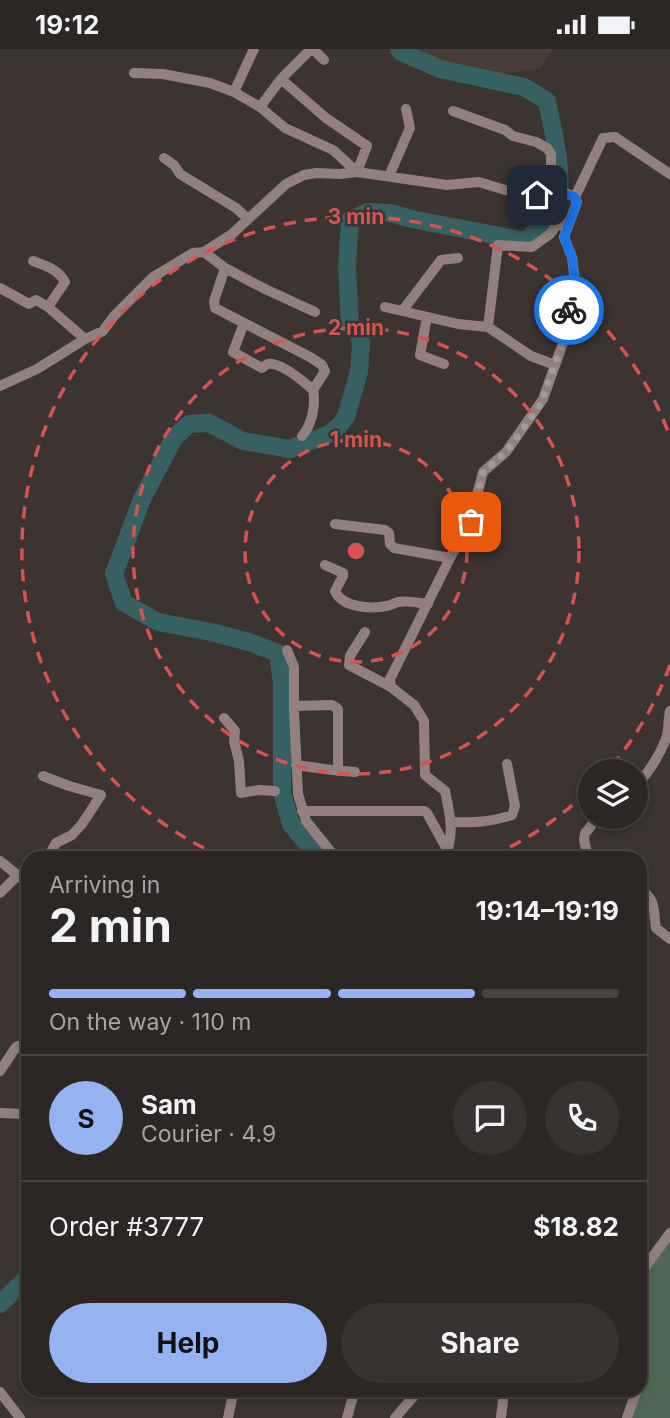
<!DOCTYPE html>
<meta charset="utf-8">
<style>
:root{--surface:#2c2724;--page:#383331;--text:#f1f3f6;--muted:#a6a5a6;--line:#484441;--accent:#95b2f1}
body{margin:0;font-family:Inter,sans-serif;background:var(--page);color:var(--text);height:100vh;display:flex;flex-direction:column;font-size:26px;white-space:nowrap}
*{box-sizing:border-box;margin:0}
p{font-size:23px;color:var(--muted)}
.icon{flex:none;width:38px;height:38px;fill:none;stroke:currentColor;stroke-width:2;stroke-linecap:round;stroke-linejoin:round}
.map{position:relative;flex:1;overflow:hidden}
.panel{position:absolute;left:21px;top:802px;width:626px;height:546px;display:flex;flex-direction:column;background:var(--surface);border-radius:21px;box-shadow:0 4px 10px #0003,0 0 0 2px var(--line)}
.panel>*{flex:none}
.fabs{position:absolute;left:578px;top:710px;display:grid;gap:14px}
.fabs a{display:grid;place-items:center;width:70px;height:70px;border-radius:50%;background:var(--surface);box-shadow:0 4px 10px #0003,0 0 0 2px var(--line);font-size:35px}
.pin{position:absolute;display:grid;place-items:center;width:60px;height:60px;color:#fff;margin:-30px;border-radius:14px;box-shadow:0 4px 10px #0006}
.courier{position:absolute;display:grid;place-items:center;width:70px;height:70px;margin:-35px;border:5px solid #1a73e8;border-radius:50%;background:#fff;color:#222;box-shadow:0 2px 9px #0007}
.overview em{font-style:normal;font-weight:700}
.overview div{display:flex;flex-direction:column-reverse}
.overview{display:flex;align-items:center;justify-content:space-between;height:119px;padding:0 28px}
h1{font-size:46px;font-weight:700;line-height:52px}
.bar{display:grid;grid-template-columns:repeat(4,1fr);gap:10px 7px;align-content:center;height:84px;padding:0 28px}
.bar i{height:9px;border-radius:5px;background:var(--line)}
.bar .active{background:var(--accent)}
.bar p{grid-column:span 4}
.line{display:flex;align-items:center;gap:18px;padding:0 28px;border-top:2px solid var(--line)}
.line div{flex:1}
.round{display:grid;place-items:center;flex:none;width:74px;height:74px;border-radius:37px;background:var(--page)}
.primary-button{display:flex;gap:14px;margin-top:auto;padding:14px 28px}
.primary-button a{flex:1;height:80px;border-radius:42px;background:var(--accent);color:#111;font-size:28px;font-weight:700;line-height:80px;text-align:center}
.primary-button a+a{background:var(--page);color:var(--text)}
.status{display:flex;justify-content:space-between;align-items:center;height:49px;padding:0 35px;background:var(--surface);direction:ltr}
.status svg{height:19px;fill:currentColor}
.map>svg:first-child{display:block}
</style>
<div class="status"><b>19:12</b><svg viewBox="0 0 49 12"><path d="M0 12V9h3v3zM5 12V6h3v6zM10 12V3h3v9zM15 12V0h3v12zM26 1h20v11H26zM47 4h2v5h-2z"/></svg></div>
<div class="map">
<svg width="670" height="1369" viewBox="0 0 670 1369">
<rect width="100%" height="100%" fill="#3b3430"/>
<path fill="#493c35" d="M418 0H553L540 20 505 25 472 20 417 4Z"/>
<path fill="#4f6853" d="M670 1183V1369H632L640 1345 625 1341 640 1340 641 1201 658 1205Z"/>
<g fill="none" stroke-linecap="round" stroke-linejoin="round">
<path stroke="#366061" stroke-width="18" d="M318 808 291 775 282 743V635L278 604 249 593 211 583 158 573 124 554 114 525 142 450 174 389 189 375 209 374 243 392 290 400 329 385 339 377 346 368 359 323 361 294 358 283 350 276 347 218 350 171 368 163 390 164 416 171 526 192C536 181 552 167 557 152 565 126 552 79 547 52L524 38 440 20 401 3 399 0
M0 1255 28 1228"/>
<path stroke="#91807d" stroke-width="10" d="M313 0 324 11
M134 24 163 25 210 34 234 43 260 58 285 79 333 101 357 123 367 97 326 69 281 30 260 58
M281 30 311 0
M234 43 254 0
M453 62 505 81 513 87 536 93 547 99 551 105V147
M164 109 174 116 180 125 236 159 248 170
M389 127 410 79 406 60
M204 203 225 219 214 252 215 259 310 308 322 316 325 322 313 341C316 355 312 376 302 387
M33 212C46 217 58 220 65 233L48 258 85 290
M225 219 265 240 315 263
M0 239 29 255 36 251 48 258
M385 258 458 275 488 278 531 307 555 316
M403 261 441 211 458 209
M427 268 420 306 444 315
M244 274 233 303 262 319C266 316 267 314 273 315 286 318 303 332 313 341
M488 278 498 196 532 198 550 185 561 170 566 182
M0 337 37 320 85 290 103 282 114 267 153 228 193 204 204 203 232 185 286 135 304 126 316 124 340 125 357 123 447 136 479 133 505 141 551 147 566 144 575 148 603 89 615 88 670 125
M335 475 385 481 389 484 390 495 394 499 450 509
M325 516 343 524V527L335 542C342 559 371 560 387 557 391 556 395 554 398 553 407 551 419 554 428 555
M365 583 350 607 349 616 391 638
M287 601 294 618V662L298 745 306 772 335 808
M294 657 332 656 338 660V722
M224 669 235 682 234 692 239 712 241 744 259 741 275 742
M296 716 332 721 355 723
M43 727 69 737 101 746 82 775 72 786 56 794 48 808
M635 736C648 727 663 700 667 686 669 678 668 670 670 662
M302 762H424L427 764 448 802
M452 773C475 774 490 773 512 766L515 757 507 715
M445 808C455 784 450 766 445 742L425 726 424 672 414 656 391 638 390 630 450 509 470 473 483 423 506 403 543 350 570 274V242L575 231 572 208 564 188 577 153 575 148
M588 808 584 791 585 784C591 779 592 773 599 768
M0 812 26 833H28
M640 841C657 849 653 863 656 879L670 890
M0 844 13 831 17 825
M0 1022 16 998 18 997 28 1003
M0 1064 25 1065 28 1062
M640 1225 670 1184
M498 1340C507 1347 501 1359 501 1369
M0 1343 20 1369
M228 1369 234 1340
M347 1369 355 1340
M395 1369 420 1340
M627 1369 637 1340"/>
</g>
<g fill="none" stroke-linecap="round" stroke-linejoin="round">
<path stroke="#a09b98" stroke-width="7" stroke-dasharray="0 12.6" d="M471 473 483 423 506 403 540 356 570 274 569 261"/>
<path stroke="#1a73e8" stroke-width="9" d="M537 146C550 147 563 143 575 148L577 153 564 188 572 208 575 231 570 242 569 261"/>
</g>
<g fill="none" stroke="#d65352" stroke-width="3.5" stroke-dasharray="12 9">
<circle cx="356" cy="502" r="111"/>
<circle cx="356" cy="502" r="223"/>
<path d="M670 616A334 334 0 0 1 608 721M588 742A334 334 0 0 1 489 808M223 808A334 334 0 1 1 670 388"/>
</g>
<circle cx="356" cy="502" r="10" fill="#d65352" stroke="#3b3430" stroke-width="3.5"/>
<g font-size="21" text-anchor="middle" font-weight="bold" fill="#d65352" stroke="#3b3430" stroke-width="5" stroke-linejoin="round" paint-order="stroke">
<text x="356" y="175">3 min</text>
<text x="356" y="286">2 min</text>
<text x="356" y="398">1 min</text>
</g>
</svg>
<div class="fabs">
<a><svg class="icon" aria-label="layers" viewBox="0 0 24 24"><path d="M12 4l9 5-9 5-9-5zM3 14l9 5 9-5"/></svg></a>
</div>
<div class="pin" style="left:471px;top:473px;background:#ea580c"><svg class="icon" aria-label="bag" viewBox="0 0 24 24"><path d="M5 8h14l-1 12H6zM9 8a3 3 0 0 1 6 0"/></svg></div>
<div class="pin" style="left:537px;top:146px;background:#1f2937"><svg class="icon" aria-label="home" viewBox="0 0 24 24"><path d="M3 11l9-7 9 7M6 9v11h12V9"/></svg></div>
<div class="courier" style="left:569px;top:261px"><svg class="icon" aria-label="bike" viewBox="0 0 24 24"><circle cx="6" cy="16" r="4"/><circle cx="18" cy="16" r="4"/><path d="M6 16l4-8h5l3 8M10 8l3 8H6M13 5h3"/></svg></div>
<section class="panel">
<div class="overview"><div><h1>2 min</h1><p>Arriving in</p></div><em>19:14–19:19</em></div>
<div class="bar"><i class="active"></i><i class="active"></i><i class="active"></i><i></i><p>On the way · 110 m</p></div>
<div class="line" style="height:126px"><b class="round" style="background:var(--accent);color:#111">S</b><div><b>Sam</b><p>Courier · 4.9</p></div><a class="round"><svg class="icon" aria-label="chat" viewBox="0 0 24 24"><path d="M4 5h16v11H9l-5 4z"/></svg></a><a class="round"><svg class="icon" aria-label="phone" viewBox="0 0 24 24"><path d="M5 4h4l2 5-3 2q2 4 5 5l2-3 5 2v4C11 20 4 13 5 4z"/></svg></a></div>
<div class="line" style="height:91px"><div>Order #3777</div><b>$18.82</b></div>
<div class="primary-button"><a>Help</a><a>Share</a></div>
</section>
</div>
